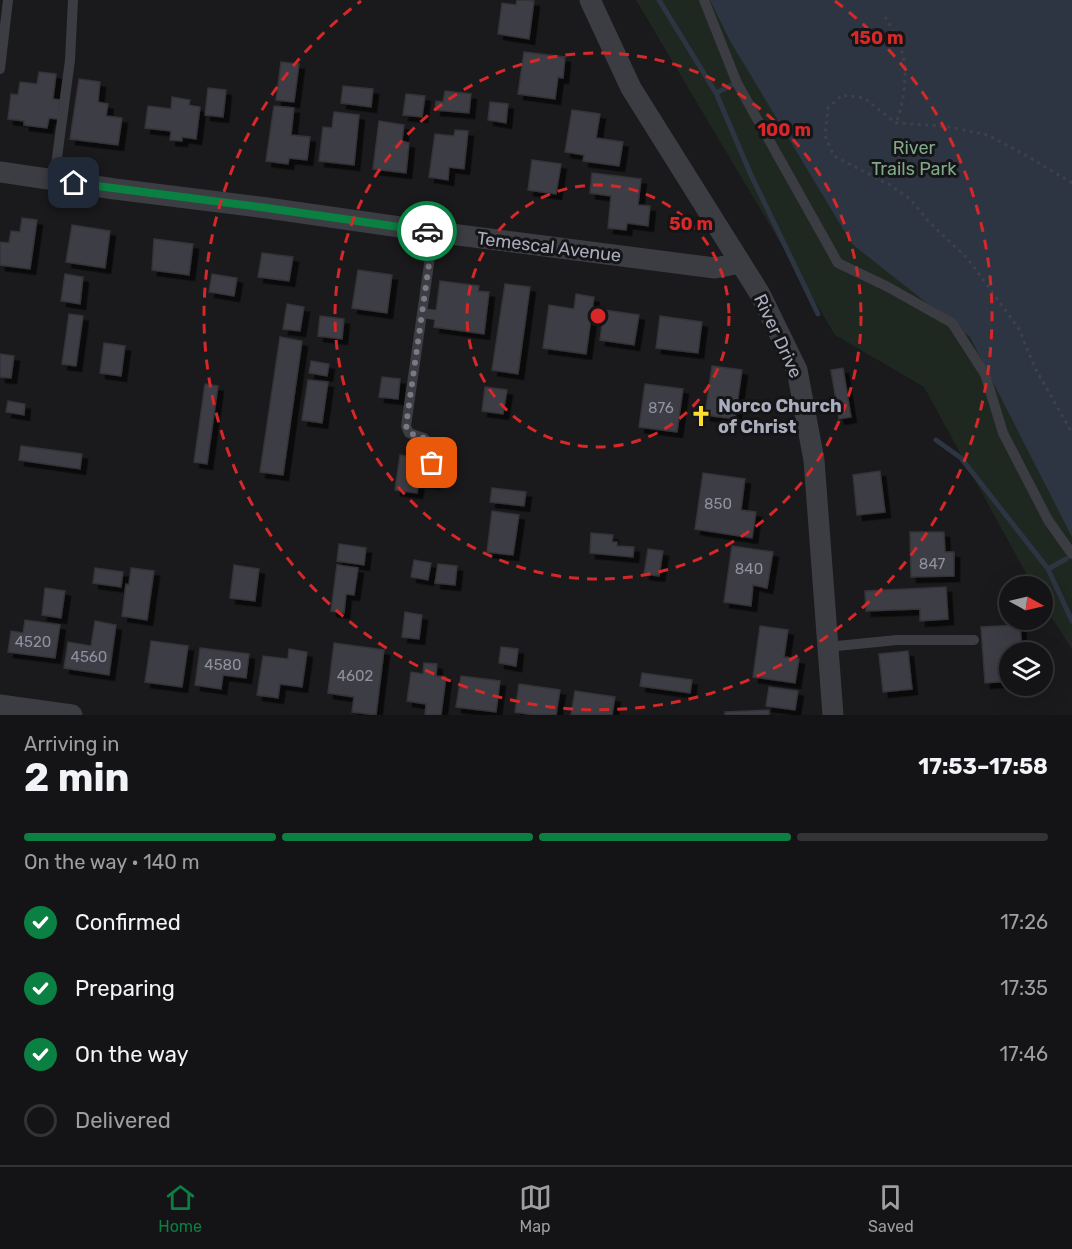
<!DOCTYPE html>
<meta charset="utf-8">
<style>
:root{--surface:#141315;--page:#212022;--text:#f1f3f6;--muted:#9d9ea0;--line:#333234;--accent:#0b8043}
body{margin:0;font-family:Rubik,sans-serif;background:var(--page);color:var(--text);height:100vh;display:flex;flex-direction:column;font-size:22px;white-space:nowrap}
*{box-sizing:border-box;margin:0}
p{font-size:20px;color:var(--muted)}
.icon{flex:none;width:33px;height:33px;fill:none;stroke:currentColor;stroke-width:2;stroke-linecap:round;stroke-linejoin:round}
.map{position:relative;height:715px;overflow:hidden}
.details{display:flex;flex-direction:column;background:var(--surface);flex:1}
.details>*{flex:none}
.needle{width:39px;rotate:98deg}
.tools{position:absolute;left:999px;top:576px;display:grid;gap:12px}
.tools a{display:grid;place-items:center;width:54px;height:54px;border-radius:50%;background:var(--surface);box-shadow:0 6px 24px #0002,0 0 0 2px var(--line);font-size:30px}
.pin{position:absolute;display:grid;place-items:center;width:51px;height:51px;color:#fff;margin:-26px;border-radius:12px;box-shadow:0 3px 9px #0006}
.courier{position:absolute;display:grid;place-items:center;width:60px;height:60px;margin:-30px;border:4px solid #0b8043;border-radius:50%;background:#fff;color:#222;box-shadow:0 2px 8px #0007}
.headline em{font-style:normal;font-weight:700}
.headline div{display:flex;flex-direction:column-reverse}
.headline{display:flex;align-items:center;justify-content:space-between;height:102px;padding:0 24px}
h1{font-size:39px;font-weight:700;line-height:45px}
.bar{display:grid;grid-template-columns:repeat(4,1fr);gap:9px 6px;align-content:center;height:72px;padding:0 24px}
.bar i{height:8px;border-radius:4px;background:var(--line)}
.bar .active{background:var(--accent)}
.bar p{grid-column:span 4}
ol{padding:0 24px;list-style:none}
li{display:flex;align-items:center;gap:18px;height:66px}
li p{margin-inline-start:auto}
li .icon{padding:6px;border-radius:50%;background:var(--accent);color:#fff;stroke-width:4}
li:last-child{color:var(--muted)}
li i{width:33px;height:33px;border:3px solid var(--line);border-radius:50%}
.menu{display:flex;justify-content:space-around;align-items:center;height:84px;border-top:2px solid var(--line);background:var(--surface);font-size:16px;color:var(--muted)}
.menu a{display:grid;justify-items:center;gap:3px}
.menu .active{color:var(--accent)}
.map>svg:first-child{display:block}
</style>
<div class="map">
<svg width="1072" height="715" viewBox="0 0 1072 715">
<defs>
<filter id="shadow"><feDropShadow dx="5.5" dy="5.5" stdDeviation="0" flood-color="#0009"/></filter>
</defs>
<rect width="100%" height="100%" fill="#1a191c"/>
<path fill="#1e2821" d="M636 0H1072V649L1043 605 1042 586H1033L924 387 835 335Z"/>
<path fill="#2d3542" d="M710 0H1072V537L970 337 852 244 729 39Z"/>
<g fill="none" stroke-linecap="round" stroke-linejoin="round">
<path stroke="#2d3542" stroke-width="5" d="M659 0 716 93
M734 84 716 93 751 175 818 314
M936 440 961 458 1048 569 1066 559
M1048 569 1072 621"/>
</g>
<path fill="#3e3e44" stroke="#343338" stroke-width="1.5" filter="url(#shadow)" d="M517 0 534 1 529 39 498 34 502 3 516 5Z
M524 52 565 57 563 78 558 77 555 99 518 94Z
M281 62 299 64 294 102 276 100Z
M39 72 56 74 53 99 60 100 58 119 49 118 47 128 24 125V121L8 119 11 94 18 95 20 82 37 84Z
M79 79 100 82 98 102 108 104 106 116 122 118 118 145 70 139Z
M343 86 373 89 371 107 341 103Z
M208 88 226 90 223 117 205 115Z
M445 91 471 94 469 113 435 110 436 101 443 102Z
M406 94 425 96 422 117 403 115Z
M172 97 190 100 189 105 200 107 196 139 182 137V141L170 140 171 131 145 128 148 106 171 109Z
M490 102 508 104 506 123 488 120Z
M274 106 294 108 291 135 310 137 307 160 289 158 288 164 266 161Z
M572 110 600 114 596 138 623 142 619 166 583 161 584 155 565 152Z
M334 112 359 115 354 165 319 161 323 127 332 128Z
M379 121 404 125 402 141 409 143 406 173 373 169Z
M455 130 468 131 464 169 449 167 448 180 429 177 435 134 454 136Z
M532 160 561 164 556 194 528 190Z
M592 173 641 179 638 205 650 206 648 226 627 223 626 230 608 228 611 196 590 193Z
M22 218 37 220 30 269 0 265V242L9 243 11 231 20 232Z
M72 225 110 231 105 268 66 262Z
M154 239 193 244 189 275 152 270Z
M262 253 293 257 289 281 258 277Z
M358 270 392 275 387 313 352 308Z
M65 274 83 277 80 304 61 301Z
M212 274 237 278 234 296 209 292Z
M440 281 479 286 478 291 489 292 484 334 434 327Z
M505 284 530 287 518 374 492 370Z
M576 294 594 297 586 354 543 348 549 305 574 309Z
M287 304 304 307 300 331 283 329Z
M604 310 639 315 634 345 600 340Z
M69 314 83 316 76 366 62 364Z
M320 316 344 319 342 339 318 336Z
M660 316 702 322 698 353 656 348Z
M280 337 302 341 283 475 260 472Z
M104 343 125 346 121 376 100 373Z
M0 354 14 356 11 378 0 377Z
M311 361 329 364 327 376 309 373Z
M712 366 742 370 735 419 705 415Z
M843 368 851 417 839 419 831 370Z
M382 377 400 379 398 399 379 397Z
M308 380 328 382 322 423 302 420Z
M205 384 218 386 207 464 194 462Z
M645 384 683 389 677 432 639 427Z
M485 387 507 390 503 414 482 411Z
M8 401 25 404 24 415 6 412Z
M21 446 82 454 80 469 19 460Z
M400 455 422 459 421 465 436 467 434 484 419 482 417 493 395 490Z
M880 471 885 512 857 515 853 475Z
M703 473 745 479 741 510 756 512 752 538 695 529Z
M492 488 526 492 524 506 490 502Z
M492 511 519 515 513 555 487 552Z
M910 532H944L945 552H954V576L911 577Z
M591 533 613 535 612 542H617V546L634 547 633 557 590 553Z
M339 544 366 548 364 565 337 561Z
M732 546 773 552 767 588 753 585 751 606 724 602Z
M648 549 663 551 659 576 644 574Z
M414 560 431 563 428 580 411 577Z
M438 564 457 566 455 585 435 583Z
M234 565 259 569 255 601 230 598Z
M337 565 358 568 354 595 346 594 344 613 331 611Z
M95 568 123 572 121 587 93 583Z
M131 568 154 571 147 620 122 616 126 584 129 585Z
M946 587 948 619 920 621V609L866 611 865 591Z
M45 588 65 591 61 618 42 615Z
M405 612 422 615 419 639 402 637Z
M25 620 60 625 55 658 8 652 11 631 23 633Z
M95 621 116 625 109 675 64 668 68 642 91 646Z
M1020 625 1022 652H1010V681L985 683 981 627Z
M760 626 788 630 784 657 799 659 795 683 753 677Z
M151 641 188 646 182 687 145 682Z
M334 643 384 650 376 715 352 712 354 697 328 693Z
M501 647 518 649 516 666 499 663Z
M200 648 249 654 246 678 223 675 221 689 195 685Z
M289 649 307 652 302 687 280 684 278 698 257 695 263 656 288 659Z
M908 651 912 689 883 692 879 654Z
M424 663 437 664 436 676 446 677 441 715H425L426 704 407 701 411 672 423 674Z
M642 673 692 680 690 693 640 686Z
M461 676 500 681 496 712 456 707Z
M519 684 560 690 556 715H534L515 712Z
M769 687 798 691 795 710 766 706Z
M575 691 615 697 612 715H571Z
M769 710V715H725V712Z"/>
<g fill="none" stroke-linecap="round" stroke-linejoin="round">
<path stroke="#404048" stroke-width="3" stroke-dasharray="3 4.5" stroke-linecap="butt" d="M885 17C892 29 900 42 903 56 908 74 903 106 896 123
M1072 183 1027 156 988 135 944 126 896 123 864 98 842 95 828 108 825 136 834 156 890 185 910 199 929 222 968 259 1019 329 1035 368 1072 433"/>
<path stroke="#3c3c43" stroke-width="10" d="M704 0 737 83 838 263 888 287 952 323 985 374 1003 433 1048 520 1072 554
M0 69 8 0
M54 180 70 60 73 0
M422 313 436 315
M432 463 426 440 424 438 409 433 406 426 430 257 435 232
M827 647 897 640H974"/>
<path stroke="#3c3c43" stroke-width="21" d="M590 0 631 88 760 294 797 370 814 460 833 715
M0 172 115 189 267 208 435 232 715 268 740 263
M0 705 72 715"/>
</g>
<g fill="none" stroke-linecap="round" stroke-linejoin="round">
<path stroke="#787985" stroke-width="6" stroke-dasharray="0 10.8" d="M427 231 435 232 430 257 406 426 409 433 424 438 426 440 432 463"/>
<path stroke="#0b8043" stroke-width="8" d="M74 183 267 208 427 231"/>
</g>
<g fill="none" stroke="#d62828" stroke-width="3" stroke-dasharray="10 8">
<circle cx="598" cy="316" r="131"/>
<circle cx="598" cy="316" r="263"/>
<path d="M835 1A394 394 0 1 1 361 1"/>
</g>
<defs>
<symbol id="church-bare" viewBox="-9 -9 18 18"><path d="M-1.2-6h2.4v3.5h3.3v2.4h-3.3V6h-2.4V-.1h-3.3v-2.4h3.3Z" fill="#ffdd2e" stroke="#151417" stroke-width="2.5" paint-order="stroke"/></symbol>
</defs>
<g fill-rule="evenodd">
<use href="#church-bare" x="686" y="401" width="30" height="30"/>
</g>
<g text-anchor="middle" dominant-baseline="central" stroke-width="6" stroke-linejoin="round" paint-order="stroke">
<g font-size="15" fill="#8f919f">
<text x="661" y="408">876</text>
<text x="718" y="504">850</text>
<text x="932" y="564">847</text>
<text x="749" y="569">840</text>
<text x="33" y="642">4520</text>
<text x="89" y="657">4560</text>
<text x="223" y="665">4580</text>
<text x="355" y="676">4602</text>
</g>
<g font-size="18" fill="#80a989" stroke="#151417">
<text x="914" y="148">River<tspan x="914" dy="21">Trails Park</tspan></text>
</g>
<g font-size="18" fill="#aaadbd" stroke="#151417">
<text transform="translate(549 247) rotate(7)">Temescal Avenue</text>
<text transform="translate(778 336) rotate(65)">River Drive</text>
</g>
<g font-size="18" font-weight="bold" fill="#aaadbd" stroke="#151417" text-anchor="start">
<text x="718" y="406">Norco Church<tspan x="718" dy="21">of Christ</tspan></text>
</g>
</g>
<circle cx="598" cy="316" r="9" fill="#d62828" stroke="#151417" stroke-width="3"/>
<g font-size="18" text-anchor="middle" font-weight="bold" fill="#d62828" stroke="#151417" stroke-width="6" stroke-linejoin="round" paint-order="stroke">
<text x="877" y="44">150 m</text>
<text x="784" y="136">100 m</text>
<text x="691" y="230">50 m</text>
</g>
</svg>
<div class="tools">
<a><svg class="needle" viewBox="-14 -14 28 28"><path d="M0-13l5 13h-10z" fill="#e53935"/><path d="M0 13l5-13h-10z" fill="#9d9ea0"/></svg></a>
<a><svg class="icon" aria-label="layers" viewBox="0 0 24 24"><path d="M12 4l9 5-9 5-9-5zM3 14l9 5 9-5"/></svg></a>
</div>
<div class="pin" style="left:432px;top:463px;background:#ea580c"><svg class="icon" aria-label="bag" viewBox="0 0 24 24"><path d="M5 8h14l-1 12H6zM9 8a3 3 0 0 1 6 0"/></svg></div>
<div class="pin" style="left:74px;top:183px;background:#1f2937"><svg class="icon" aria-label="home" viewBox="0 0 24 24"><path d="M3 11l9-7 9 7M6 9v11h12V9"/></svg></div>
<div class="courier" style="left:427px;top:231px"><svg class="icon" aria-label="car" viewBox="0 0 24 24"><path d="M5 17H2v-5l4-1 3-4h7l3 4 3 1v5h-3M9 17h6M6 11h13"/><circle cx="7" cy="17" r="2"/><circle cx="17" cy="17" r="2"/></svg></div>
</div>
<section class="details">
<div class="headline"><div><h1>2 min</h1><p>Arriving in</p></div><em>17:53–17:58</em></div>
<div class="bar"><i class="active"></i><i class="active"></i><i class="active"></i><i></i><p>On the way · 140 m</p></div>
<ol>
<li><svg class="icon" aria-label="check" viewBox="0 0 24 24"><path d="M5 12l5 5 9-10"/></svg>Confirmed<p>17:26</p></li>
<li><svg class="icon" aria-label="check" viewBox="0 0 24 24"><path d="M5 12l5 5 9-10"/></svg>Preparing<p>17:35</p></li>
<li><svg class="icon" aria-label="check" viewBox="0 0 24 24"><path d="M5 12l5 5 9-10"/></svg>On the way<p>17:46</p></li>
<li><i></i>Delivered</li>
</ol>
</section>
<nav class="menu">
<a class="active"><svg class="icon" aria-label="home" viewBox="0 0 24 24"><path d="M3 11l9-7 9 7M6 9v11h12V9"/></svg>Home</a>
<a><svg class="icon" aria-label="map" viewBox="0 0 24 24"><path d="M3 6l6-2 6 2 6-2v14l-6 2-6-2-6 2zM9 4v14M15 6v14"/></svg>Map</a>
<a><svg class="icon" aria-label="saved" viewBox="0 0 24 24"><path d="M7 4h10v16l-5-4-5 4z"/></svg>Saved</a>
</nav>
